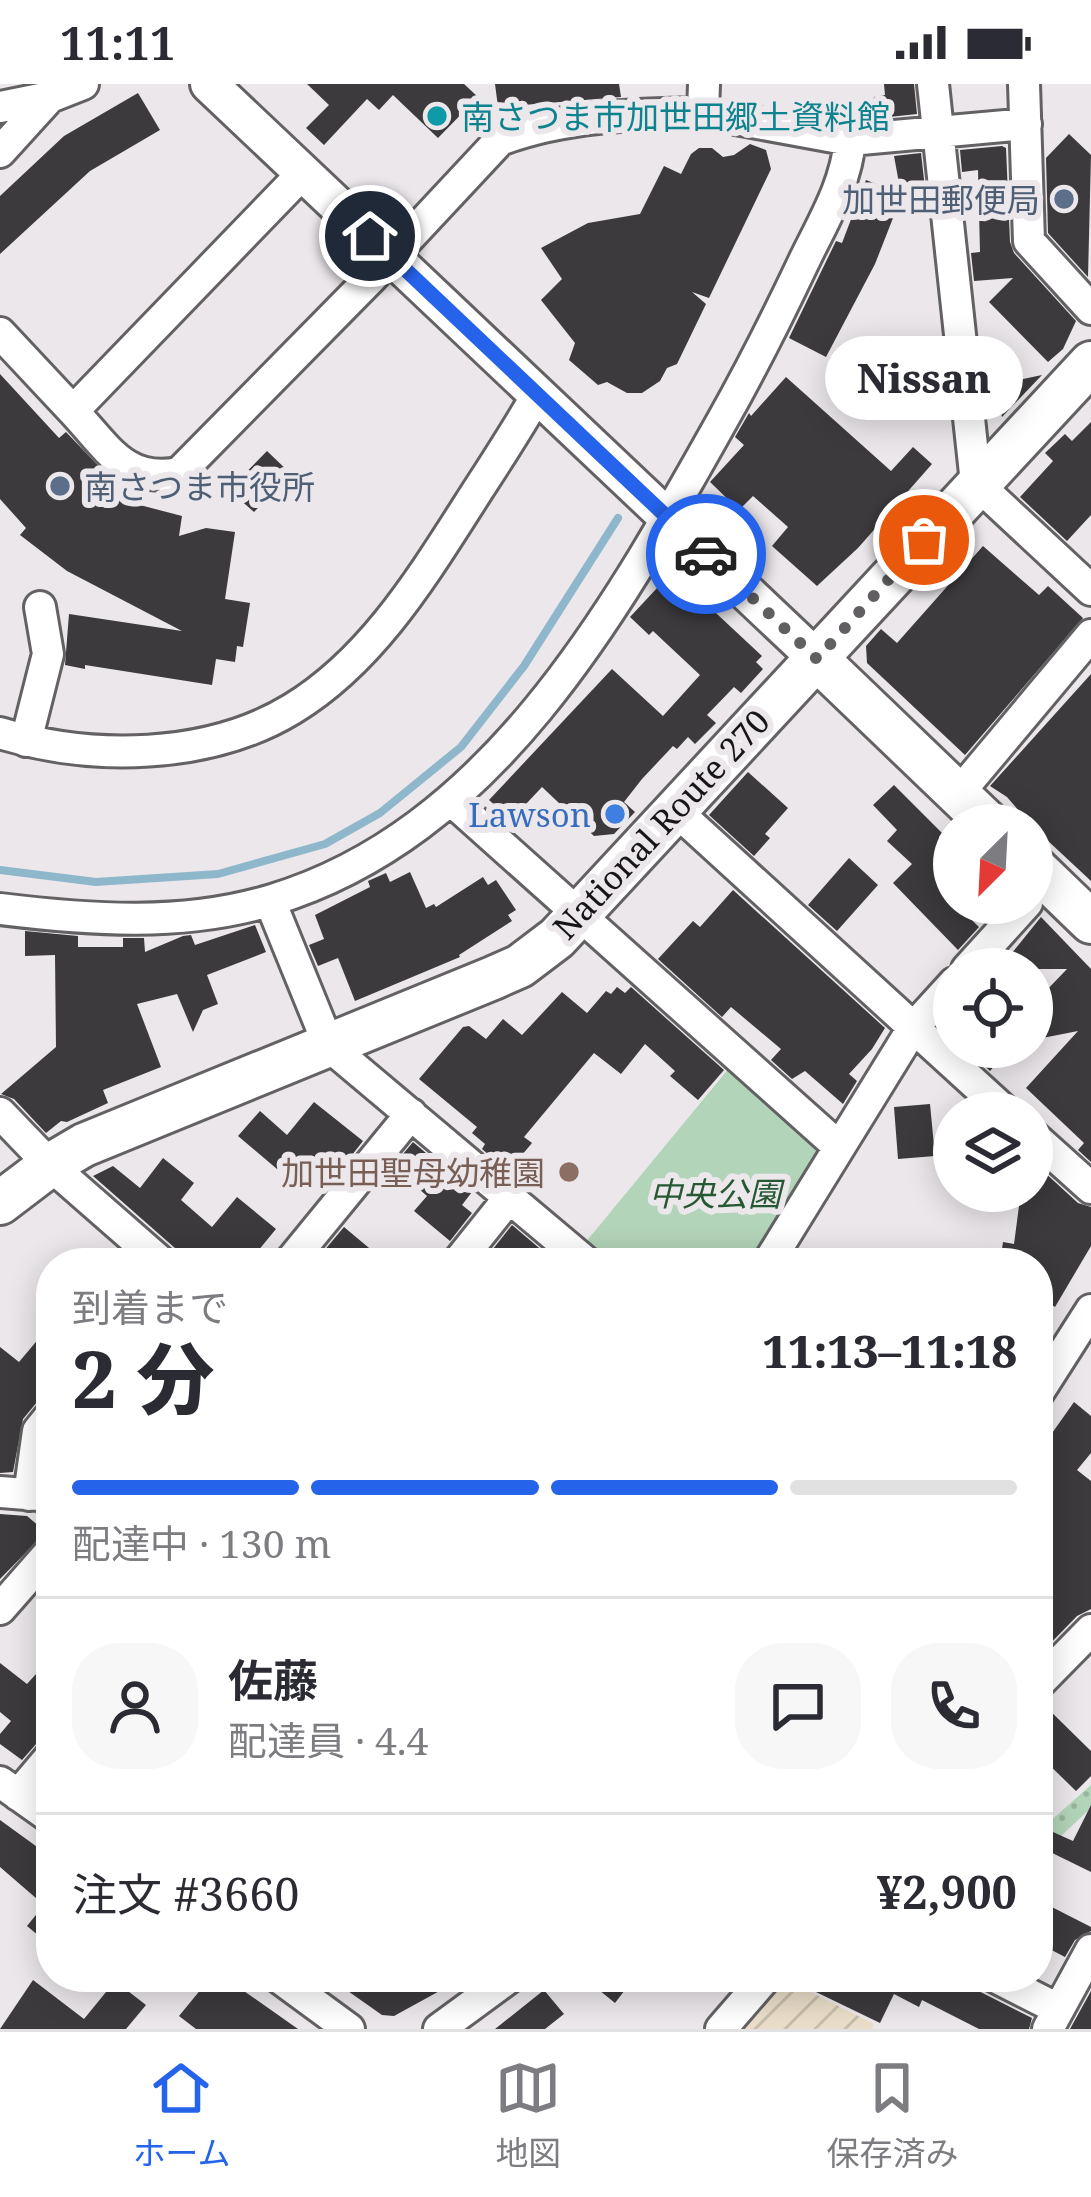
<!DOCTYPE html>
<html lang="ja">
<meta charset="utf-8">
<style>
:root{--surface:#fff;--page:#f7f7f7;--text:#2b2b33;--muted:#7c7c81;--line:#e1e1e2;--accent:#2563eb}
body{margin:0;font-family:"Noto Serif","Noto Sans JP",serif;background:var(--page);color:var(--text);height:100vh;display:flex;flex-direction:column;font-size:45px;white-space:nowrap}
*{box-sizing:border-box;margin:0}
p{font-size:39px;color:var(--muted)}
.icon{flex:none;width:66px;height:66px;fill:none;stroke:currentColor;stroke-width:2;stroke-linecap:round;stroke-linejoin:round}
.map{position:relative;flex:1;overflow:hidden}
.details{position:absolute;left:36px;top:1164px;width:1017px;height:744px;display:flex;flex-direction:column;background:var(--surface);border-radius:48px;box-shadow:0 6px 30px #0003}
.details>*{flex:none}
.needle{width:78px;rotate:204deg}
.fabs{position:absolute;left:933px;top:720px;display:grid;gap:24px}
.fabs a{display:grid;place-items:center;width:120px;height:120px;border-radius:50%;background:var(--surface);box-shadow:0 6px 30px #0003;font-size:60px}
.pin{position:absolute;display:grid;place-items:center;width:102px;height:102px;color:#fff;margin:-51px;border:6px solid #fff;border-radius:50%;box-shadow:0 3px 12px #0007}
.courier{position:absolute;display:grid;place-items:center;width:120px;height:120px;margin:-60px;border:9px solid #2563eb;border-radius:50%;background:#fff;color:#222;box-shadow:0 3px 15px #0007}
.bubble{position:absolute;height:84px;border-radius:42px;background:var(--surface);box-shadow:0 6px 30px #0003;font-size:39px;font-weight:800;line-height:84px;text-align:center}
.overview em{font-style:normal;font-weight:800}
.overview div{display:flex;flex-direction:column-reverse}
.overview{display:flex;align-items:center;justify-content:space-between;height:204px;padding:0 36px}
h1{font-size:78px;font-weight:800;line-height:90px}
.bar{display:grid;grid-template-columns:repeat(4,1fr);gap:18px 12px;align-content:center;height:144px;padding:0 36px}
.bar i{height:15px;border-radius:9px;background:var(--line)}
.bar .current{background:var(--accent)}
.bar p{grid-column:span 4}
.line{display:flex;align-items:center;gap:30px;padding:0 36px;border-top:3px solid var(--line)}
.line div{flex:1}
.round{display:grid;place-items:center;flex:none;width:126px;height:126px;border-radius:48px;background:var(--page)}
.status{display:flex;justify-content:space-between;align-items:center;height:84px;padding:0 60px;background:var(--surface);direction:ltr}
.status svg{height:33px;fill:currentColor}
.dock{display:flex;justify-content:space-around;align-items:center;height:168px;border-top:3px solid var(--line);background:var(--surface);font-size:33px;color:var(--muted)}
.dock a{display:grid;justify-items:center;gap:6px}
.dock .current{color:var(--accent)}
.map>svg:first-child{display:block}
</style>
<div class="status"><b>11:11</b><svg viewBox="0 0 49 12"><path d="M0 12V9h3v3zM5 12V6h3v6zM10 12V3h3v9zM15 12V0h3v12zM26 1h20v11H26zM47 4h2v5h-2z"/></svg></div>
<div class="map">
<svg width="1091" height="1945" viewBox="0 0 1091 1945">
<defs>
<pattern id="industrial-furrows" width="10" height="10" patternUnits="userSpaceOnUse" patternTransform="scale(3)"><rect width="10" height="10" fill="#eaddc9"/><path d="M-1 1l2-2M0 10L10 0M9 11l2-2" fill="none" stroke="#c8bdac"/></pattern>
<pattern id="grass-dots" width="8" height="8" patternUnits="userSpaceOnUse" patternTransform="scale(3)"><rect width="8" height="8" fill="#b2d4b8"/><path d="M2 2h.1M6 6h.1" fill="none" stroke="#98b59d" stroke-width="1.8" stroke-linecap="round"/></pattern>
</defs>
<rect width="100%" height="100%" fill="#ebe7eb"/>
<path fill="url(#industrial-furrows)" d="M781 1893 874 1940 872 1945H737Z"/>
<path fill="url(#grass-dots)" d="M1091 1701V1724L1046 1766 1038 1786V1748Z"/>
<path fill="#b2d4b8" d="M730 983 816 1061 819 1070 753 1179H608L585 1159Z"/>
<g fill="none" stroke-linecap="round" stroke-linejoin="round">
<path stroke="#8fb7cc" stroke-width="8" d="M0 786 96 798 218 790 325 760 380 729 461 663 524 582 618 434"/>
</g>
<path fill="#3c3a3d" d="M307 0H464L478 13 438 54 393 11 379 26 367 15 324 61 306 44 329 21Z
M495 0H619L621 13 498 23Z
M884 0H914L917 30 870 35 874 13 885 11Z
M138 9 160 46 90 87 0 170V112L64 52Z
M1069 50 1091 71 1088 193 1048 149 1046 74Z
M750 60 766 66 771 85 709 214 692 208 706 220 677 280 667 284 660 297 642 309H627L607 298 598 301 569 276 575 259 541 216 562 195 541 164 588 139 640 130 664 82 681 90 691 70 699 64H712L723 73 734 71Z
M1002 62 1006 64 1010 158 1014 169 1076 237 1063 265 1048 278 989 218 1013 194 974 197 971 169 980 168 978 86 962 88 960 66Z
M921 69 927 122 895 129 875 180 826 273 789 254 836 157 842 159 866 96 901 110 894 72Z
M0 290 59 354 66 348 109 393 102 401 136 420 182 432 179 452 206 444 235 448 225 515 250 519 243 563 237 562 235 578 216 575 212 601 85 581V585L65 581 69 530 182 547 67 487 20 451 26 444 0 415Z
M1042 291 1002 333 995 301Z
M786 293 891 387 913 363 932 380 858 464 817 502 772 462 788 443 753 412 739 426 710 398 744 361 735 353 749 329 751 332Z
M1091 338V431L1067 457 1020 413 1053 377 1045 369 1065 350 1072 357Z
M267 367 291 390 254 428 229 406Z
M983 462 1039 511 1048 502 1083 534 965 671 867 579 866 562 881 545 897 559Z
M672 488 762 572 756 578 763 585 741 609 734 603 707 631 716 639 695 660 688 653 677 665 673 662 642 695 624 718 635 728 614 750 594 752 542 703 511 736 489 716 612 585 663 632 700 591 653 547 649 551 630 533Z
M1091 590V797L1032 742 1007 713 990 702Z
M748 688 788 724 765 750 770 754 754 772 709 731Z
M894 701 942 749 939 753 954 767V798L944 809 979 843 958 866 893 799 912 780 887 757 897 746 873 721Z
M849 774 878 801 837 847 808 821Z
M410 788 426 824 434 820 436 823 483 793 488 801 496 796 516 826 508 831 512 837 459 871 460 873 355 917 338 874 318 882 309 861 324 855 315 831 370 803 368 797 386 789 390 798Z
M733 806 885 944 872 965 849 990 857 997 843 1020 805 987 792 995 771 976 781 965 731 923 722 933 658 875 693 837 700 843Z
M1041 833 1091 885V1078L1078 1066 1084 1059 1026 1004 1078 947 1032 956V938L1050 918 1042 911 1067 885H999Z
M255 841 266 868 207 891 218 920 203 926 193 948 177 910 137 920 161 983 103 1006 108 1019 67 1038 61 1037 46 1049 14 1015 1 1010 56 963 55 871 25 872V847L78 852V863H123V854H144L145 868 183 852 191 851 195 861Z
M617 903 625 909 631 903 724 986 698 1016 670 992 675 987 645 960 621 990 594 969 524 1053 532 1059 512 1083 501 1074 497 1078 482 1065 485 1060 472 1049 477 1043 419 995 463 943 469 942 486 955 503 935 522 951 562 908 587 929 606 907 611 910Z
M964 963H1011L990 987Z
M314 1018 363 1057 341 1085 331 1077 315 1097 287 1074 277 1085 238 1052 260 1027 287 1051Z
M930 1020 935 1072 898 1075 894 1023Z
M413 1058 472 1108 462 1121 472 1129 450 1157 414 1127 427 1112 393 1082Z
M163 1074 194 1099 181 1116 212 1143 237 1113 276 1145 248 1179H192L93 1092 113 1082 140 1104Z
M1032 1077 1078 1119 1091 1123V1162L1055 1223 1038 1212V1179H1000L1003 1158 1014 1160 1021 1107H1032Z
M512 1141 545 1169 537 1179H482Z
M344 1143 387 1179H324L318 1174Z
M51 1240V1312L37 1318 23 1335 13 1388 0 1389V1263L19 1278Z
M1074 1318 1091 1332V1369L1077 1386 1091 1397V1525L1077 1532 1038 1572V1369Z
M0 1430 27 1432 46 1448 0 1495Z
M0 1579 27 1600 36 1590 51 1602V1643L22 1676 0 1660V1650L11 1637 0 1628Z
M1038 1619H1042L1091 1667V1692L1076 1707 1038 1670Z
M1091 1721V1788L1038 1762V1733L1053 1748 1073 1757Z
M0 1736 51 1773V1862L27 1842 44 1821 0 1783Z
M1038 1816 1091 1843V1847L1075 1856 1065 1873 1038 1859Z
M211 1893H224L298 1945H196L179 1932Z
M328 1893H465L394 1932 382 1931Z
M583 1893H617L628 1902 615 1919Z
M785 1893H951L1032 1934 1029 1945H979L922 1916 919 1923 894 1910 880 1939Z
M33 1896 84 1935 115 1897 146 1921 126 1945H0Z
M544 1906 564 1930 545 1945H495Z
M1091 1907V1945H1070Z"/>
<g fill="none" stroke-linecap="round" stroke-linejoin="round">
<defs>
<path id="minor" d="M704 0 703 29 850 56 1026 40
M933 0 976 399 1091 506
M1024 0 1029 157 1091 225
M0 23 50 13 83 0
M0 68 50 13
M303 89 73 327C106 362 125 400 179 389L373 192 500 56C563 32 635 30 703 29
M0 249 73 327
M0 649C91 677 208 676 292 625 371 577 421 495 469 420 492 384 516 348 537 311
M26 657 48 570 40 523
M958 710 1091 551
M451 716 839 1063
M675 726 1007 1029
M270 817 329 962 587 1179
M0 825C90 836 183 843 272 816 493 749 616 526 722 337 752 284 779 230 805 175 824 136 846 100 850 56
M967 885 1027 819
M0 1029 50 1081 162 1179
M1032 1051 1091 1104
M289 1179 411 1030
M457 1179 509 1114
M768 1179 913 944 954 899
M1038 1309 1091 1226
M0 1408 51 1412
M29 1411 38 1347 51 1331
M0 1525 51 1467
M1038 1600 1091 1546
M0 1698 51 1734
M18 1711 51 1672
M278 1893 349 1945
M995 1893 1058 1925
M439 1945 510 1893
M721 1945 766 1893
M1048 1945 1091 1866"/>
<path id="major" d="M209 0 817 575"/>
<path id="highway" d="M817 575 990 741
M1032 781 1091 838
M0 1119 50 1081 84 1061 493 894 520 882 557 854 1091 279"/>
</defs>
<use href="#minor" stroke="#636164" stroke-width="36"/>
<use href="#major" stroke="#636164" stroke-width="42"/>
<use href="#highway" stroke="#636164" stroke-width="48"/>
<use href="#minor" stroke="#fff" stroke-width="30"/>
<use href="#major" stroke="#fff" stroke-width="36"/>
<use href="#highway" stroke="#fff" stroke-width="42"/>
</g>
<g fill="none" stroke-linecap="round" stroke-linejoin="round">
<path stroke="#615f61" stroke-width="12" stroke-dasharray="0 21.6" d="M706 470 817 575 924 456"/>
<path stroke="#2563eb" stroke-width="15" d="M370 152 706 470"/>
</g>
<circle fill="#0f9aa8" stroke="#ebe7eb" stroke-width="4.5" cx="437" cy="32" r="12"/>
<g fill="#5c6f8a" stroke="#ebe7eb" stroke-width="4.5">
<circle cx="1064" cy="115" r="12"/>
<circle cx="60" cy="402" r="12"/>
</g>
<circle fill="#3f7fe0" stroke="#ebe7eb" stroke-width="4.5" cx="615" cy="730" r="12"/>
<circle fill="#8d6e63" stroke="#ebe7eb" stroke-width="4.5" cx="569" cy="1088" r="12"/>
<g text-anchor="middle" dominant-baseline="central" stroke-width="12" stroke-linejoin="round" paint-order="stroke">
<g font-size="33" fill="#0d838f" stroke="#ebe7eb" text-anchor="start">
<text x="461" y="32">南さつま市加世田郷土資料館</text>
</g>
<g font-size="33" fill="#4e5e75" stroke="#ebe7eb" text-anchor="end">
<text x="1040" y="115">加世田郵便局</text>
<text x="84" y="402" text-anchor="start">南さつま市役所</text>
</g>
<g font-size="33" fill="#366cbe" stroke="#ebe7eb" text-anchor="end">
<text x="591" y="730">Lawson</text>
</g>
<g font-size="33" fill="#171617" stroke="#ebe7eb">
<text transform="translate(661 740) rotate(-47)">National Route 270</text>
</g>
<g font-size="33" fill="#785e54" stroke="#ebe7eb" text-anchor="end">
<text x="545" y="1088">加世田聖母幼稚園</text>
</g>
<g font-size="33" font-style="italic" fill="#255833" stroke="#ebe7eb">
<text x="715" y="1109">中央公園</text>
</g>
</g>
</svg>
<div class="fabs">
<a><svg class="needle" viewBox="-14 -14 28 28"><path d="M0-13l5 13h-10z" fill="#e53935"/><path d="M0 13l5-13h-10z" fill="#7c7c81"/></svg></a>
<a><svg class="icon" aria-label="locate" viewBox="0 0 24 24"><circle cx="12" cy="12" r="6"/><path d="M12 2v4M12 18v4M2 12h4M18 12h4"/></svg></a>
<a><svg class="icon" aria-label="layers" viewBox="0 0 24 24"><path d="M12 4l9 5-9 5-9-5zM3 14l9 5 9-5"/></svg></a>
</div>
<div class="pin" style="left:924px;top:456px;background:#ea580c"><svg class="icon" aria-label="bag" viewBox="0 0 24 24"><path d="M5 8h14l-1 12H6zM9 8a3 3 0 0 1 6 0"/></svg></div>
<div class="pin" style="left:370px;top:152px;background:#1f2937"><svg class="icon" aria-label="home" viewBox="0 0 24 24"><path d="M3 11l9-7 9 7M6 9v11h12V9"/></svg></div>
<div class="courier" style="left:706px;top:470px"><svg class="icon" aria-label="car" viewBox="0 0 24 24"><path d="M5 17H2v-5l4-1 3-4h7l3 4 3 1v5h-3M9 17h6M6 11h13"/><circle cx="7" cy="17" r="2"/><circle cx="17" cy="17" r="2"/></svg></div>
<div class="bubble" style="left:825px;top:252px;width:198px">Nissan</div>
<section class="details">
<div class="overview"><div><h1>2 分</h1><p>到着まで</p></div><em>11:13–11:18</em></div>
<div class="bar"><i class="current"></i><i class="current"></i><i class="current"></i><i></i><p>配達中 · 130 m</p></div>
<div class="line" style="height:216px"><a class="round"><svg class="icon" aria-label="person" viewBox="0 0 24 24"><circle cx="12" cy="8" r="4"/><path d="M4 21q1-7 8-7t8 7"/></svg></a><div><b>佐藤</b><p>配達員 · 4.4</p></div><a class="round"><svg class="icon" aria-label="chat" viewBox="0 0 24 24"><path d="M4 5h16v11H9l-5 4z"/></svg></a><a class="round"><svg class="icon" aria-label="phone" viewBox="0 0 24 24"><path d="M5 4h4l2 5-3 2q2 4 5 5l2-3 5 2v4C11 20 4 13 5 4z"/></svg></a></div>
<div class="line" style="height:156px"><div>注文 #3660</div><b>¥2,900</b></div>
</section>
</div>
<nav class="dock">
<a class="current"><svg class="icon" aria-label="home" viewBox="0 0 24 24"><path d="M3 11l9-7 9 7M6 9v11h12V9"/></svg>ホーム</a>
<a><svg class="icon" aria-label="map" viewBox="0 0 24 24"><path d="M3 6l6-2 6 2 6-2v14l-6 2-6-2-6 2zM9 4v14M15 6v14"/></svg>地図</a>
<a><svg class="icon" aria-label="saved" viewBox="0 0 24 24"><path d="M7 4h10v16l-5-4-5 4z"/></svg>保存済み</a>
</nav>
